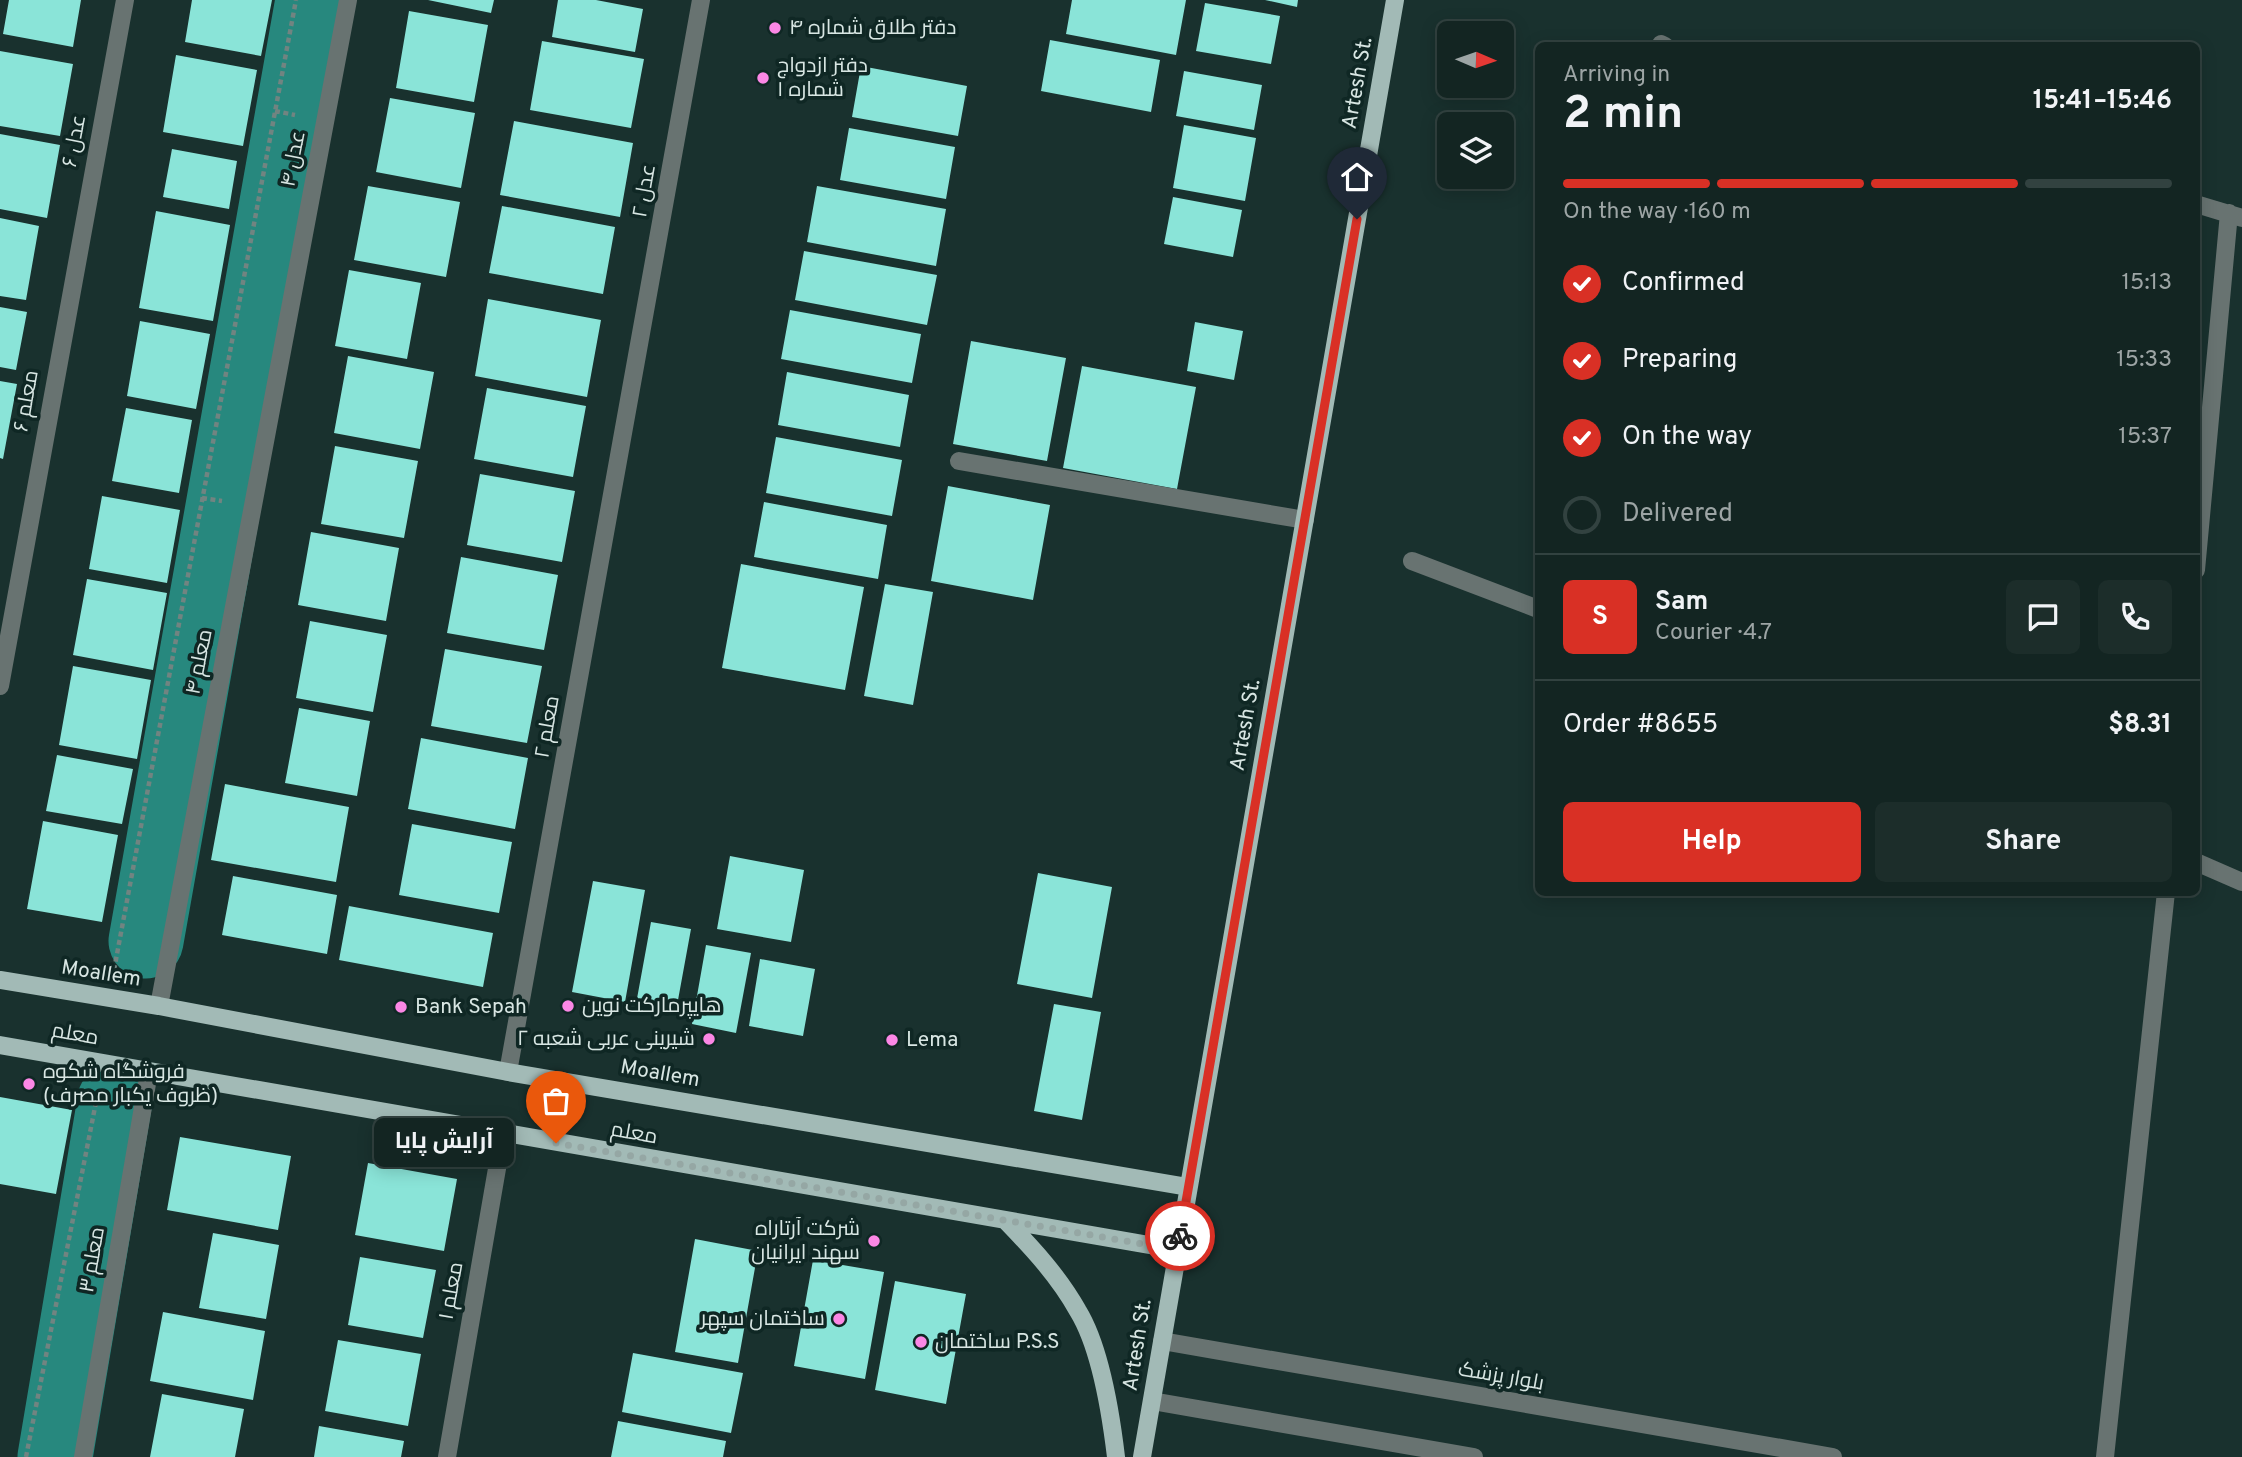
<!DOCTYPE html>
<meta charset="utf-8">
<style>
:root{--surface:#132522;--page:#1c2d2a;--text:#f1f3f6;--muted:#9da5a5;--line:#324240;--accent:#d93025}
body{margin:0;font-family:Overpass,Cairo,sans-serif;background:var(--page);color:var(--text);height:100vh;display:flex;flex-direction:column;font-size:26px;white-space:nowrap}
*{box-sizing:border-box;margin:0}
p{font-size:23px;color:var(--muted)}
.icon{flex:none;width:38px;height:38px;fill:none;stroke:currentColor;stroke-width:2;stroke-linecap:round;stroke-linejoin:round}
.map{position:relative;flex:1;overflow:hidden}
.side{position:absolute;left:1535px;top:42px;width:665px;height:854px;display:flex;flex-direction:column;background:var(--surface);border-radius:10px;box-shadow:0 4px 18px #0003,0 0 0 2px var(--line)}
.side>*{flex:none}
.needle{width:46px;rotate:92deg}
.buttons{position:absolute;left:1437px;top:21px;display:grid;gap:14px}
.buttons a{display:grid;place-items:center;width:77px;height:77px;border-radius:10px;background:var(--surface);box-shadow:0 4px 18px #0003,0 0 0 2px var(--line);font-size:35px}
.pin{position:absolute;display:grid;place-items:center;width:60px;height:60px;color:#fff;margin:-72px -30px;border-radius:50% 50% 50% 0;rotate:-45deg;box-shadow:0 0 7px #0007}
.pin .icon{rotate:45deg}
.courier{position:absolute;display:grid;place-items:center;width:70px;height:70px;margin:-35px;border:5px solid #d93025;border-radius:50%;background:#fff;color:#222;box-shadow:0 2px 9px #0007}
.bubble{position:absolute;height:49px;border-radius:10px;background:var(--surface);box-shadow:0 4px 18px #0003,0 0 0 2px var(--line);font-size:23px;font-weight:700;line-height:49px;text-align:center}
.summary em{font-style:normal;font-weight:700}
.summary div{display:flex;flex-direction:column-reverse}
.summary{display:flex;align-items:center;justify-content:space-between;height:119px;padding:0 28px}
h1{font-size:46px;font-weight:700;line-height:52px}
.bar{display:grid;grid-template-columns:repeat(4,1fr);gap:10px 7px;align-content:center;height:84px;padding:0 28px}
.bar i{height:9px;border-radius:5px;background:var(--line)}
.bar .current{background:var(--accent)}
.bar p{grid-column:span 4}
.line{display:flex;align-items:center;gap:18px;padding:0 28px;border-top:2px solid var(--line)}
.line div{flex:1}
.round{display:grid;place-items:center;flex:none;width:74px;height:74px;border-radius:10px;background:var(--page)}
ol{padding:0 28px;list-style:none}
li{display:flex;align-items:center;gap:21px;height:77px}
li p{margin-inline-start:auto}
li .icon{padding:7px;border-radius:50%;background:var(--accent);color:#fff;stroke-width:4}
li:last-child{color:var(--muted)}
li i{width:38px;height:38px;border:4px solid var(--line);border-radius:50%}
.action{display:flex;gap:14px;margin-top:auto;padding:14px 28px}
.action a{flex:1;height:80px;border-radius:10px;background:var(--accent);color:#fff;font-size:28px;font-weight:700;line-height:80px;text-align:center}
.action a+a{background:var(--page);color:var(--text)}
.map>svg:first-child{display:block}
</style>
<div class="map">
<svg width="2242" height="1457" viewBox="0 0 2242 1457">
<rect width="100%" height="100%" fill="#19312e"/>
<g fill="none" stroke-linecap="round" stroke-linejoin="round">
<path stroke="#27887e" stroke-width="75" d="M146 941 313 0
M55 1457 115 1100"/>
</g>
<path fill="#8ae4d8" d="M9 0H81L73 47 3 34Z
M192 0H272L261 56 185 42Z
M428 0H494L491 13Z
M558 0H596L643 9 635 52 552 37Z
M1072 0H1186L1176 55 1066 34Z
M1265 0H1298L1297 7Z
M1205 3 1280 16 1271 64 1196 51Z
M409 11 488 25 474 102 396 88Z
M1050 40 1160 60 1151 112 1041 91Z
M542 41 644 59 631 128 530 110Z
M0 51 73 64 60 136 0 126Z
M176 55 257 70 243 146 163 132Z
M861 66 967 86 958 136 852 117Z
M1184 71 1262 85 1254 130 1176 116Z
M390 98 475 113 461 188 376 172Z
M514 121 633 143 620 217 500 195Z
M1184 125 1256 138 1245 201 1173 188Z
M849 128 955 147 946 199 840 180Z
M0 134 60 145 47 218 0 209Z
M172 149 237 161 229 209 163 197Z
M368 186 460 202 446 277 354 260Z
M817 186 946 209 936 266 807 242Z
M1173 197 1242 210 1233 257 1164 244Z
M502 206 615 227 603 294 489 273Z
M156 211 230 225 213 321 139 308Z
M0 218 39 226 26 300 0 296Z
M804 251 937 275 927 325 795 300Z
M349 270 421 283 407 359 335 346Z
M488 299 601 320 587 397 475 376Z
M0 307 27 312 16 370 0 367Z
M790 310 921 334 912 383 781 359Z
M140 321 210 334 196 409 127 396Z
M1195 322 1243 331 1234 380 1187 371Z
M971 341 1066 358 1047 461 953 444Z
M348 356 434 372 420 449 334 433Z
M1082 366 1196 387 1177 489 1063 468Z
M787 372 909 395 900 447 778 425Z
M0 381 17 384 3 459 0 458Z
M487 388 586 406 573 477 474 459Z
M126 408 192 420 179 493 112 481Z
M776 437 902 460 892 516 766 493Z
M335 446 418 461 404 538 321 524Z
M480 474 575 491 562 562 467 545Z
M948 486 1050 505 1033 600 931 581Z
M102 496 180 510 167 583 89 569Z
M764 502 887 525 878 579 754 557Z
M311 532 399 548 386 621 298 605Z
M461 557 558 575 544 650 447 633Z
M741 564 864 587 845 690 722 668Z
M87 579 167 593 153 670 73 655Z
M885 584 933 592 913 705 864 696Z
M310 621 387 635 373 712 296 698Z
M445 649 542 666 527 743 431 726Z
M73 666 151 680 137 759 59 745Z
M299 708 370 721 357 796 285 783Z
M421 738 528 758 515 829 408 809Z
M57 755 133 769 122 824 46 811Z
M225 784 349 807 336 882 211 860Z
M43 821 118 835 102 922 27 909Z
M412 824 512 842 499 913 399 895Z
M730 856 804 870 791 942 717 929Z
M1038 873 1112 887 1092 998 1017 984Z
M233 876 337 895 327 954 222 935Z
M593 881 645 890 625 1002 572 992Z
M349 906 493 933 483 987 339 960Z
M651 922 691 929 676 1011 636 1004Z
M706 945 751 953 736 1033 692 1024Z
M760 959 815 969 803 1036 749 1026Z
M1054 1004 1101 1012 1082 1120 1034 1111Z
M0 1097 72 1110 56 1194 0 1184Z
M180 1137 291 1156 278 1230 167 1210Z
M368 1163 457 1179 444 1251 355 1235Z
M213 1233 279 1245 266 1319 199 1308Z
M695 1239 758 1251 738 1363 675 1352Z
M360 1257 436 1270 423 1338 348 1325Z
M813 1260 884 1272 865 1379 794 1366Z
M895 1281 966 1294 946 1404 875 1390Z
M163 1312 265 1331 253 1400 150 1381Z
M338 1340 421 1354 408 1426 325 1411Z
M633 1353 743 1373 731 1433 622 1412Z
M162 1394 244 1409 235 1457H150Z
M618 1421 726 1441 723 1457H611Z
M319 1426 404 1441 401 1457H314Z"/>
<g fill="none" stroke-linecap="round" stroke-linejoin="round">
<path stroke="#718481" stroke-width="4.5" stroke-dasharray="5 3.5" stroke-linecap="butt" d="M275 111 295 115
M202 498 222 501
M114 970 296 0
M26 1457 98 1092"/>
<path stroke="#687371" stroke-width="18" d="M1661 44 1665 46
M2196 204 2242 218
M959 461 1305 520
M1412 561 1538 609
M2196 570 2229 213
M0 686 125 0
M2196 862 2242 882
M159 1006 348 0
M508 1072 701 0
M1162 1341 1833 1457
M1152 1401 1474 1457
M83 1457 149 1072
M447 1457 503 1134
M2105 1457 2166 892"/>
<path stroke="#a2bab6" stroke-width="18" d="M0 980 159 1006 508 1072 1188 1187
M0 1045 1178 1250
M1007 1222C1034 1250 1059 1277 1078 1311 1100 1347 1111 1415 1116 1457
M1142 1457 1395 0"/>
</g>
<g fill="none" stroke-linecap="round" stroke-linejoin="round">
<path stroke="#95a7a4" stroke-width="7" stroke-dasharray="0 12.6" d="M556 1143 1178 1250 1180 1236"/>
<path stroke="#d93025" stroke-width="9" d="M1180 1236 1357 219"/>
</g>
<g fill="#fb87e5" stroke="#0f2724" stroke-width="2.5">
<circle cx="775" cy="28" r="7"/>
<circle cx="763" cy="78" r="7"/>
<circle cx="568" cy="1006" r="7"/>
<circle cx="401" cy="1007" r="7"/>
<circle cx="709" cy="1039" r="7"/>
<circle cx="892" cy="1040" r="7"/>
<circle cx="29" cy="1084" r="7"/>
<circle cx="874" cy="1241" r="7"/>
<circle cx="839" cy="1319" r="7"/>
<circle cx="921" cy="1342" r="7"/>
</g>
<g text-anchor="middle" dominant-baseline="central" stroke-width="7" stroke-linejoin="round" paint-order="stroke">
<g font-size="21" fill="#d8e6e3" stroke="#0f2724" text-anchor="start">
<text x="789" y="28">دفتر طلاق شماره ۴</text>
<text x="777" y="66">دفتر ازدواج<tspan x="777" dy="24">شماره ۱</tspan></text>
<text x="582" y="1006">هایپرمارکت نوین</text>
<text x="415" y="1007">Bank Sepah</text>
<text x="695" y="1039" text-anchor="end">شیرینی عربی شعبه ۲</text>
<text x="906" y="1040">Lema</text>
<text x="43" y="1072">فروشگاه شکوه<tspan x="43" dy="24">(ظروف یکبار مصرف)</tspan></text>
<text x="860" y="1229" text-anchor="end">شرکت آرتاراه<tspan x="860" dy="24">سهند ایرانیان</tspan></text>
<text x="825" y="1319" text-anchor="end">ساختمان سپهر</text>
<text x="935" y="1342">ساختمان P.S.S</text>
</g>
<g font-size="21" fill="#d8e6e3" stroke="#0f2724">
<text transform="translate(1358 83) rotate(-80)">Artesh St.</text>
<text transform="translate(75 141) rotate(-79)">عدل ۶</text>
<text transform="translate(294 159) rotate(-79)">عدل ۴</text>
<text transform="translate(645 191) rotate(-80)">عدل ۲</text>
<text transform="translate(27 401) rotate(-80)">معلم ۶</text>
<text transform="translate(200 662) rotate(-79)">معلم ۴</text>
<text transform="translate(1246 725) rotate(-80)">Artesh St.</text>
<text transform="translate(548 727) rotate(-80)">معلم ۲</text>
<text transform="translate(101 974) rotate(9)">Moallem</text>
<text transform="translate(75 1035) rotate(10)">معلم</text>
<text transform="translate(660 1074) rotate(10)">Moallem</text>
<text transform="translate(634 1134) rotate(10)">معلم</text>
<text transform="translate(93 1260) rotate(-80)">معلم ۳</text>
<text transform="translate(452 1291) rotate(-80)">معلم ۱</text>
<text transform="translate(1138 1345) rotate(-81)">Artesh St.</text>
<text transform="translate(1501 1377) rotate(10)">بلوار پزشک</text>
</g>
</g>
</svg>
<div class="buttons">
<a><svg class="needle" viewBox="-14 -14 28 28"><path d="M0-13l5 13h-10z" fill="#e53935"/><path d="M0 13l5-13h-10z" fill="#9da5a5"/></svg></a>
<a><svg class="icon" aria-label="layers" viewBox="0 0 24 24"><path d="M12 4l9 5-9 5-9-5zM3 14l9 5 9-5"/></svg></a>
</div>
<div class="pin" style="left:556px;top:1143px;background:#ea580c"><svg class="icon" aria-label="bag" viewBox="0 0 24 24"><path d="M5 8h14l-1 12H6zM9 8a3 3 0 0 1 6 0"/></svg></div>
<div class="pin" style="left:1357px;top:219px;background:#1f2937"><svg class="icon" aria-label="home" viewBox="0 0 24 24"><path d="M3 11l9-7 9 7M6 9v11h12V9"/></svg></div>
<div class="courier" style="left:1180px;top:1236px"><svg class="icon" aria-label="bike" viewBox="0 0 24 24"><circle cx="6" cy="16" r="4"/><circle cx="18" cy="16" r="4"/><path d="M6 16l4-8h5l3 8M10 8l3 8H6M13 5h3"/></svg></div>
<div class="bubble" style="left:374px;top:1118px;width:140px">آرایش پایا</div>
<section class="side">
<div class="summary"><div><h1>2 min</h1><p>Arriving in</p></div><em>15:41–15:46</em></div>
<div class="bar"><i class="current"></i><i class="current"></i><i class="current"></i><i></i><p>On the way · 160 m</p></div>
<ol>
<li><svg class="icon" aria-label="check" viewBox="0 0 24 24"><path d="M5 12l5 5 9-10"/></svg>Confirmed<p>15:13</p></li>
<li><svg class="icon" aria-label="check" viewBox="0 0 24 24"><path d="M5 12l5 5 9-10"/></svg>Preparing<p>15:33</p></li>
<li><svg class="icon" aria-label="check" viewBox="0 0 24 24"><path d="M5 12l5 5 9-10"/></svg>On the way<p>15:37</p></li>
<li><i></i>Delivered</li>
</ol>
<div class="line" style="height:126px"><b class="round" style="background:var(--accent);color:#fff">S</b><div><b>Sam</b><p>Courier · 4.7</p></div><a class="round"><svg class="icon" aria-label="chat" viewBox="0 0 24 24"><path d="M4 5h16v11H9l-5 4z"/></svg></a><a class="round"><svg class="icon" aria-label="phone" viewBox="0 0 24 24"><path d="M5 4h4l2 5-3 2q2 4 5 5l2-3 5 2v4C11 20 4 13 5 4z"/></svg></a></div>
<div class="line" style="height:91px"><div>Order #8655</div><b>$8.31</b></div>
<div class="action"><a>Help</a><a>Share</a></div>
</section>
</div>
